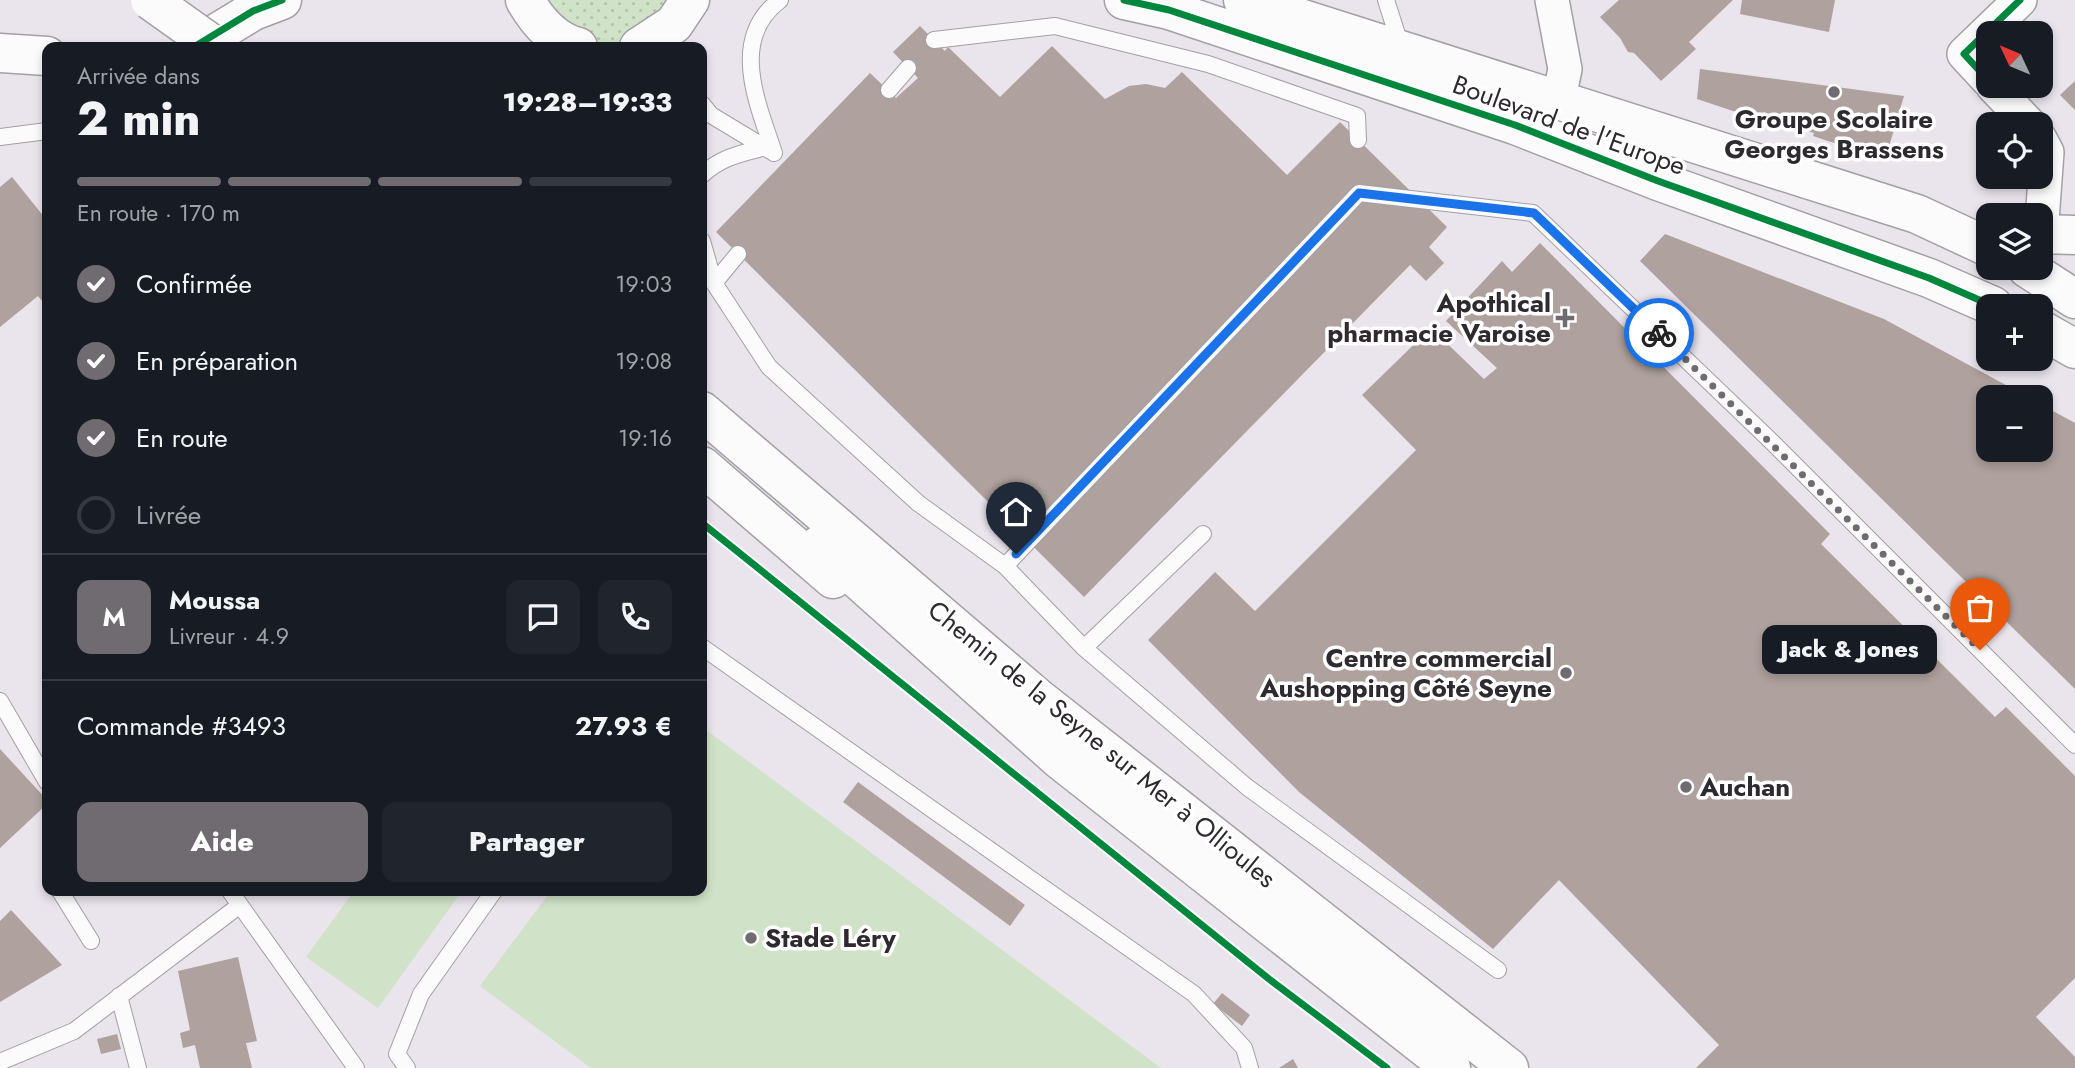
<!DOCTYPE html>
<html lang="fr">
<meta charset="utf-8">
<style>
:root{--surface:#171b24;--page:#20242c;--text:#f1f3f6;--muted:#9ea1a6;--line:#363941;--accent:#706b71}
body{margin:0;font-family:Jost,sans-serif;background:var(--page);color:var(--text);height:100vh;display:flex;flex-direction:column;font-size:26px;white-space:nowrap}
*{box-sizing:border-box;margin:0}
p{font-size:23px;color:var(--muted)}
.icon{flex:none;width:38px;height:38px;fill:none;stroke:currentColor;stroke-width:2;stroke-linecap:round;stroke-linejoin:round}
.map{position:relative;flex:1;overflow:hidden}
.drawer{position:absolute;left:42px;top:42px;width:665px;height:854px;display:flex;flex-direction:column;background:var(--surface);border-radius:14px;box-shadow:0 4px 10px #0003}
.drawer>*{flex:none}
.needle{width:46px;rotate:314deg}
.controls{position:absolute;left:1976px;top:21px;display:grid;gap:14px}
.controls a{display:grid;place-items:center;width:77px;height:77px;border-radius:14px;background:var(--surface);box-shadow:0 4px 10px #0003;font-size:35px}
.pin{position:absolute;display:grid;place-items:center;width:60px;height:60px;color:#fff;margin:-72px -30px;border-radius:50% 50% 50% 0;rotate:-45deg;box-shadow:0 0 7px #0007}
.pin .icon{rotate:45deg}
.courier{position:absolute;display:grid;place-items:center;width:70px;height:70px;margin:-35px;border:5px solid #1a73e8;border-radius:50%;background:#fff;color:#222;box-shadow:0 2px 9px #0007}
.bubble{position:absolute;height:49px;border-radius:14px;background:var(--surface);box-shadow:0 4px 10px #0003;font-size:23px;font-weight:800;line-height:49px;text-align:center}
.overview em{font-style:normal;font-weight:800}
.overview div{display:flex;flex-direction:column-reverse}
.overview{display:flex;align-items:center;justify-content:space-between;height:119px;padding:0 35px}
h1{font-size:46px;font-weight:800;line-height:52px}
.bar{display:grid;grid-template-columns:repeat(4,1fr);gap:10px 7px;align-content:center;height:84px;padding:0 35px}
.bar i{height:9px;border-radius:5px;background:var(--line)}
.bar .current{background:var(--accent)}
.bar p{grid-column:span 4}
.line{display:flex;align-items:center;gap:18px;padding:0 35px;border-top:2px solid var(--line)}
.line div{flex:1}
.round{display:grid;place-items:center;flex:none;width:74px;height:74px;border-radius:14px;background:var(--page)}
ol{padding:0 35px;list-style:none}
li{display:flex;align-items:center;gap:21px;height:77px}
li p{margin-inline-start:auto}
li .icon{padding:7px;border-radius:50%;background:var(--accent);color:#fff;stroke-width:4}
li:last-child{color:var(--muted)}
li i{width:38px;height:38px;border:4px solid var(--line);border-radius:50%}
.primary-button{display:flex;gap:14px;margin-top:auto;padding:14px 35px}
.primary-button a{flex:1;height:80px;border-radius:14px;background:var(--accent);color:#fff;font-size:28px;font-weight:800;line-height:80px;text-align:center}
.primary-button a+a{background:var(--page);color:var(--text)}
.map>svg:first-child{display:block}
</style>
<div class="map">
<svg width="2075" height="1068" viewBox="0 0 2075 1068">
<defs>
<pattern id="grass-dots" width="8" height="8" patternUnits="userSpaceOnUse" patternTransform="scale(1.75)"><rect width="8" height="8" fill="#d0e3c8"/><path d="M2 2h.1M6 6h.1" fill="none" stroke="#b3c3ac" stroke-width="1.8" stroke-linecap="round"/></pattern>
</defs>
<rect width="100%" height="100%" fill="#eae4ec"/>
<path fill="url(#grass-dots)" d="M525 0H690L639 47H578Z"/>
<path fill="#d0e3c8" d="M702 727 1161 1068H591L480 986 551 891H702Z
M354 891H462L378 1008 306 957Z"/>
<path fill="#afa19d" d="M1619 0H1733L1689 42 1696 49 1661 81 1634 53 1628 52 1620 38 1600 17Z
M1742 0H1835L1829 32 1740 14Z
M920 26 945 51 948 47 1000 97 1052 46 1105 99 1129 86 1146 84 1165 88 1182 72 1287 175 1340 122 1447 227 1429 247 1444 263 1426 281 1410 265 1084 597 716 232 870 73 896 98 918 78 893 52Z
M1700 69 1904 96 1885 160 1813 136 1814 133 1773 120 1772 124 1697 99Z
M2075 81V110L2060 95Z
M12 177 45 218 47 216V307L38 296 0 327V187Z
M1665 234 1884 319 2028 397H1988V450H2040V404L2075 423V689L1640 261Z
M1540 243 1830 534 1821 544 1995 717 2006 707 2075 776V978L2036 1017 2075 1057V1068H1696L1719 1045 1559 880 1493 949 1299 792 1148 640 1215 572 1255 611 1416 450 1362 395 1431 328 1484 379 1497 368 1446 321 1502 261 1512 272Z
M0 749 47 800V804L0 848Z
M858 782 1025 905 1010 926 843 802Z
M11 910 62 965 0 1002V921Z
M238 957 257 1041 246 1043 252 1068H200L195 1045 183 1048 180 1033 190 1030 178 971Z
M1222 993 1250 1015 1242 1026 1213 1004Z
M117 1034 121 1049 101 1054 97 1039Z
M1293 1059 1298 1068H1279Z"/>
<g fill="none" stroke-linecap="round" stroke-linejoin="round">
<defs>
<path id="service" d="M1386 0 1401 47
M934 40 1055 26 1208 64 1357 116 1358 140
M889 90 908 68
M702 104 711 115 774 153
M0 137 47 131
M774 153C758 104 728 39 780 0
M702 175C720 158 738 154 762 148
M702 241 714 283 769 367 918 503 1005 566 1084 648 1203 534
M714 283 738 254
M1005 566 1359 193 1533 213 1771 441 2075 745
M702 647 1194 994 1244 1048 1250 1068
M1084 648 1247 787 1498 970
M0 701 47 782
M60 891 91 941
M230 891 356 1068
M119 996 138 1068
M0 1062 74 1031 240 905
M407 1068 397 1054 421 994 494 891"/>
<path id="minor" d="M1552 0 1565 69 1559 98
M1988 80 1964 54 2020 0
M1993 86 2029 124
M2040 139 2047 152 2041 234"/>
<path id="tertiary" d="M525 0C537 21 554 41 578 47
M1124 0 1169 10 1515 125 1658 181 1929 278 1993 306
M1243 0 1917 214 1988 247
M194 47 253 11 282 0
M639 47 674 24 690 0
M0 53 47 56
M2040 234 2075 235
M2027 268 2075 299
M2040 329 2075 349"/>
<path id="secondary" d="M702 411 1038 698 1509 1068
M702 466 833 579
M819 545 1060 760 1451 1068"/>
</defs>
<use href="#service" stroke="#a49fa6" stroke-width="18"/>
<use href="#minor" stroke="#a49fa6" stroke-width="36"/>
<use href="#tertiary" stroke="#a49fa6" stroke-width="41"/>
<use href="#secondary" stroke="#a49fa6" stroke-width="41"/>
<use href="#service" stroke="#fcfbfc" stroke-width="16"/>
<use href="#minor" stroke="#fcfbfc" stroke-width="33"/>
<use href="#tertiary" stroke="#fcfbfc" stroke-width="38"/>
<use href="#secondary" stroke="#fcfbfc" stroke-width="38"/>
<defs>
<path id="secondary-bridge" d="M150 0 216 47"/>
</defs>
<use href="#secondary-bridge" stroke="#a49fa6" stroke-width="41" stroke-linecap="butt"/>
<use href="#secondary-bridge" stroke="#fcfbfc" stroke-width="38"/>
<defs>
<path id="cycleway" d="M1124 0 1169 10 1515 125 1658 181 1929 278 1993 306
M194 47 253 11 282 0
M1988 80 1964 54 2020 0
M702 523 1269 979 1387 1068"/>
</defs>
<use href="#cycleway" stroke="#fff" stroke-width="11"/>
<use href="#cycleway" stroke="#00873e" stroke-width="7"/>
</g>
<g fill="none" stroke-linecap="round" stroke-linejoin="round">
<path stroke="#706b71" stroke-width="7" stroke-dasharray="0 12.6" d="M1659 333 1980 650"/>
<path stroke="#1a73e8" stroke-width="9" d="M1016 554 1359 193 1534 213 1659 333"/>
</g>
<g fill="#706b71" stroke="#fff" stroke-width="2.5">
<circle cx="1834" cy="92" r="7"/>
<path d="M1561.5 307.5h7v7h7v7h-7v7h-7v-7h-7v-7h7z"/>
<circle cx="1566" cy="673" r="7"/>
<circle cx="1686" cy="787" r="7"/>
<circle cx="751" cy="938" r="7"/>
</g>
<g text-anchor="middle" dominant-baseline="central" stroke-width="7" stroke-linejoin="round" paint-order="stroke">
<g font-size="26" font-weight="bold" fill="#2e2a2f" stroke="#fff" text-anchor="end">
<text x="1834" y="119" text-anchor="middle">Groupe Scolaire<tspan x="1834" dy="30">Georges Brassens</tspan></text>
<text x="1551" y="303">Apothical<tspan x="1551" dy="30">pharmacie Varoise</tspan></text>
<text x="1552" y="658">Centre commercial<tspan x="1552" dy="30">Aushopping Côté Seyne</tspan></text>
<text x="1700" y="787" text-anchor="start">Auchan</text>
<text x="765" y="938" text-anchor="start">Stade Léry</text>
</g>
<g font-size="26" fill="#2e2a2f" stroke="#fff">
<text transform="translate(1569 125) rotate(20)">Boulevard de l'Europe</text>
<text transform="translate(1102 744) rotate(39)">Chemin de la Seyne sur Mer à Ollioules</text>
</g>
</g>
</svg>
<div class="controls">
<a><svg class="needle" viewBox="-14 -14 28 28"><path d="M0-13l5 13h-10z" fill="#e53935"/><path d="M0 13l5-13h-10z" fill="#9ea1a6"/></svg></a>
<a><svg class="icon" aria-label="locate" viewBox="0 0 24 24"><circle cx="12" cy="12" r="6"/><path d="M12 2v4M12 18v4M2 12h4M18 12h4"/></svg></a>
<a><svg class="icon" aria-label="layers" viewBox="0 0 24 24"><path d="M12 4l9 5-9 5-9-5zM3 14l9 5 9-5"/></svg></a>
<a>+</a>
<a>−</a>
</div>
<div class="pin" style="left:1980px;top:650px;background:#ea580c"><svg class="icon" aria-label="bag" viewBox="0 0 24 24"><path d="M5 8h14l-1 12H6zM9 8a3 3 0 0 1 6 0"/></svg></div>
<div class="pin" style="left:1016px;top:554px;background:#1f2937"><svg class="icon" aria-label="home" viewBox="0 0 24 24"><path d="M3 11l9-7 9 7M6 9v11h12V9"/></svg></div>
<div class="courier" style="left:1659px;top:333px"><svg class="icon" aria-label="bike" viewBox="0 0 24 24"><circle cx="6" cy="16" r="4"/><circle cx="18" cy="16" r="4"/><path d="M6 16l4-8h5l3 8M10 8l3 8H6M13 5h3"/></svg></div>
<div class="bubble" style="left:1762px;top:625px;width:175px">Jack &amp; Jones</div>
<section class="drawer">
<div class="overview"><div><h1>2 min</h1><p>Arrivée dans</p></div><em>19:28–19:33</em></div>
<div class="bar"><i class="current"></i><i class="current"></i><i class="current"></i><i></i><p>En route · 170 m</p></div>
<ol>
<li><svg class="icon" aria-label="check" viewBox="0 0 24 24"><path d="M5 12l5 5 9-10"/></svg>Confirmée<p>19:03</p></li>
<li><svg class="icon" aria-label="check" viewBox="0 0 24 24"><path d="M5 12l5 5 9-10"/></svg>En préparation<p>19:08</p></li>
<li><svg class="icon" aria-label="check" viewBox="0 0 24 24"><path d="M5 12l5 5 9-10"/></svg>En route<p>19:16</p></li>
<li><i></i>Livrée</li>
</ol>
<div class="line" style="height:126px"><b class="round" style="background:var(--accent);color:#fff">M</b><div><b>Moussa</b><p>Livreur · 4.9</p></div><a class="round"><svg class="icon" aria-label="chat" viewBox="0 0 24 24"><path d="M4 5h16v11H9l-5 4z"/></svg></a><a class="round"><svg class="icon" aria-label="phone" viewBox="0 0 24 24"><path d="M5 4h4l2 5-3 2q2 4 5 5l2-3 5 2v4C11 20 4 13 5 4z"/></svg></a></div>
<div class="line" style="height:91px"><div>Commande #3493</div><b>27.93 €</b></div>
<div class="primary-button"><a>Aide</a><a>Partager</a></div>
</section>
</div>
